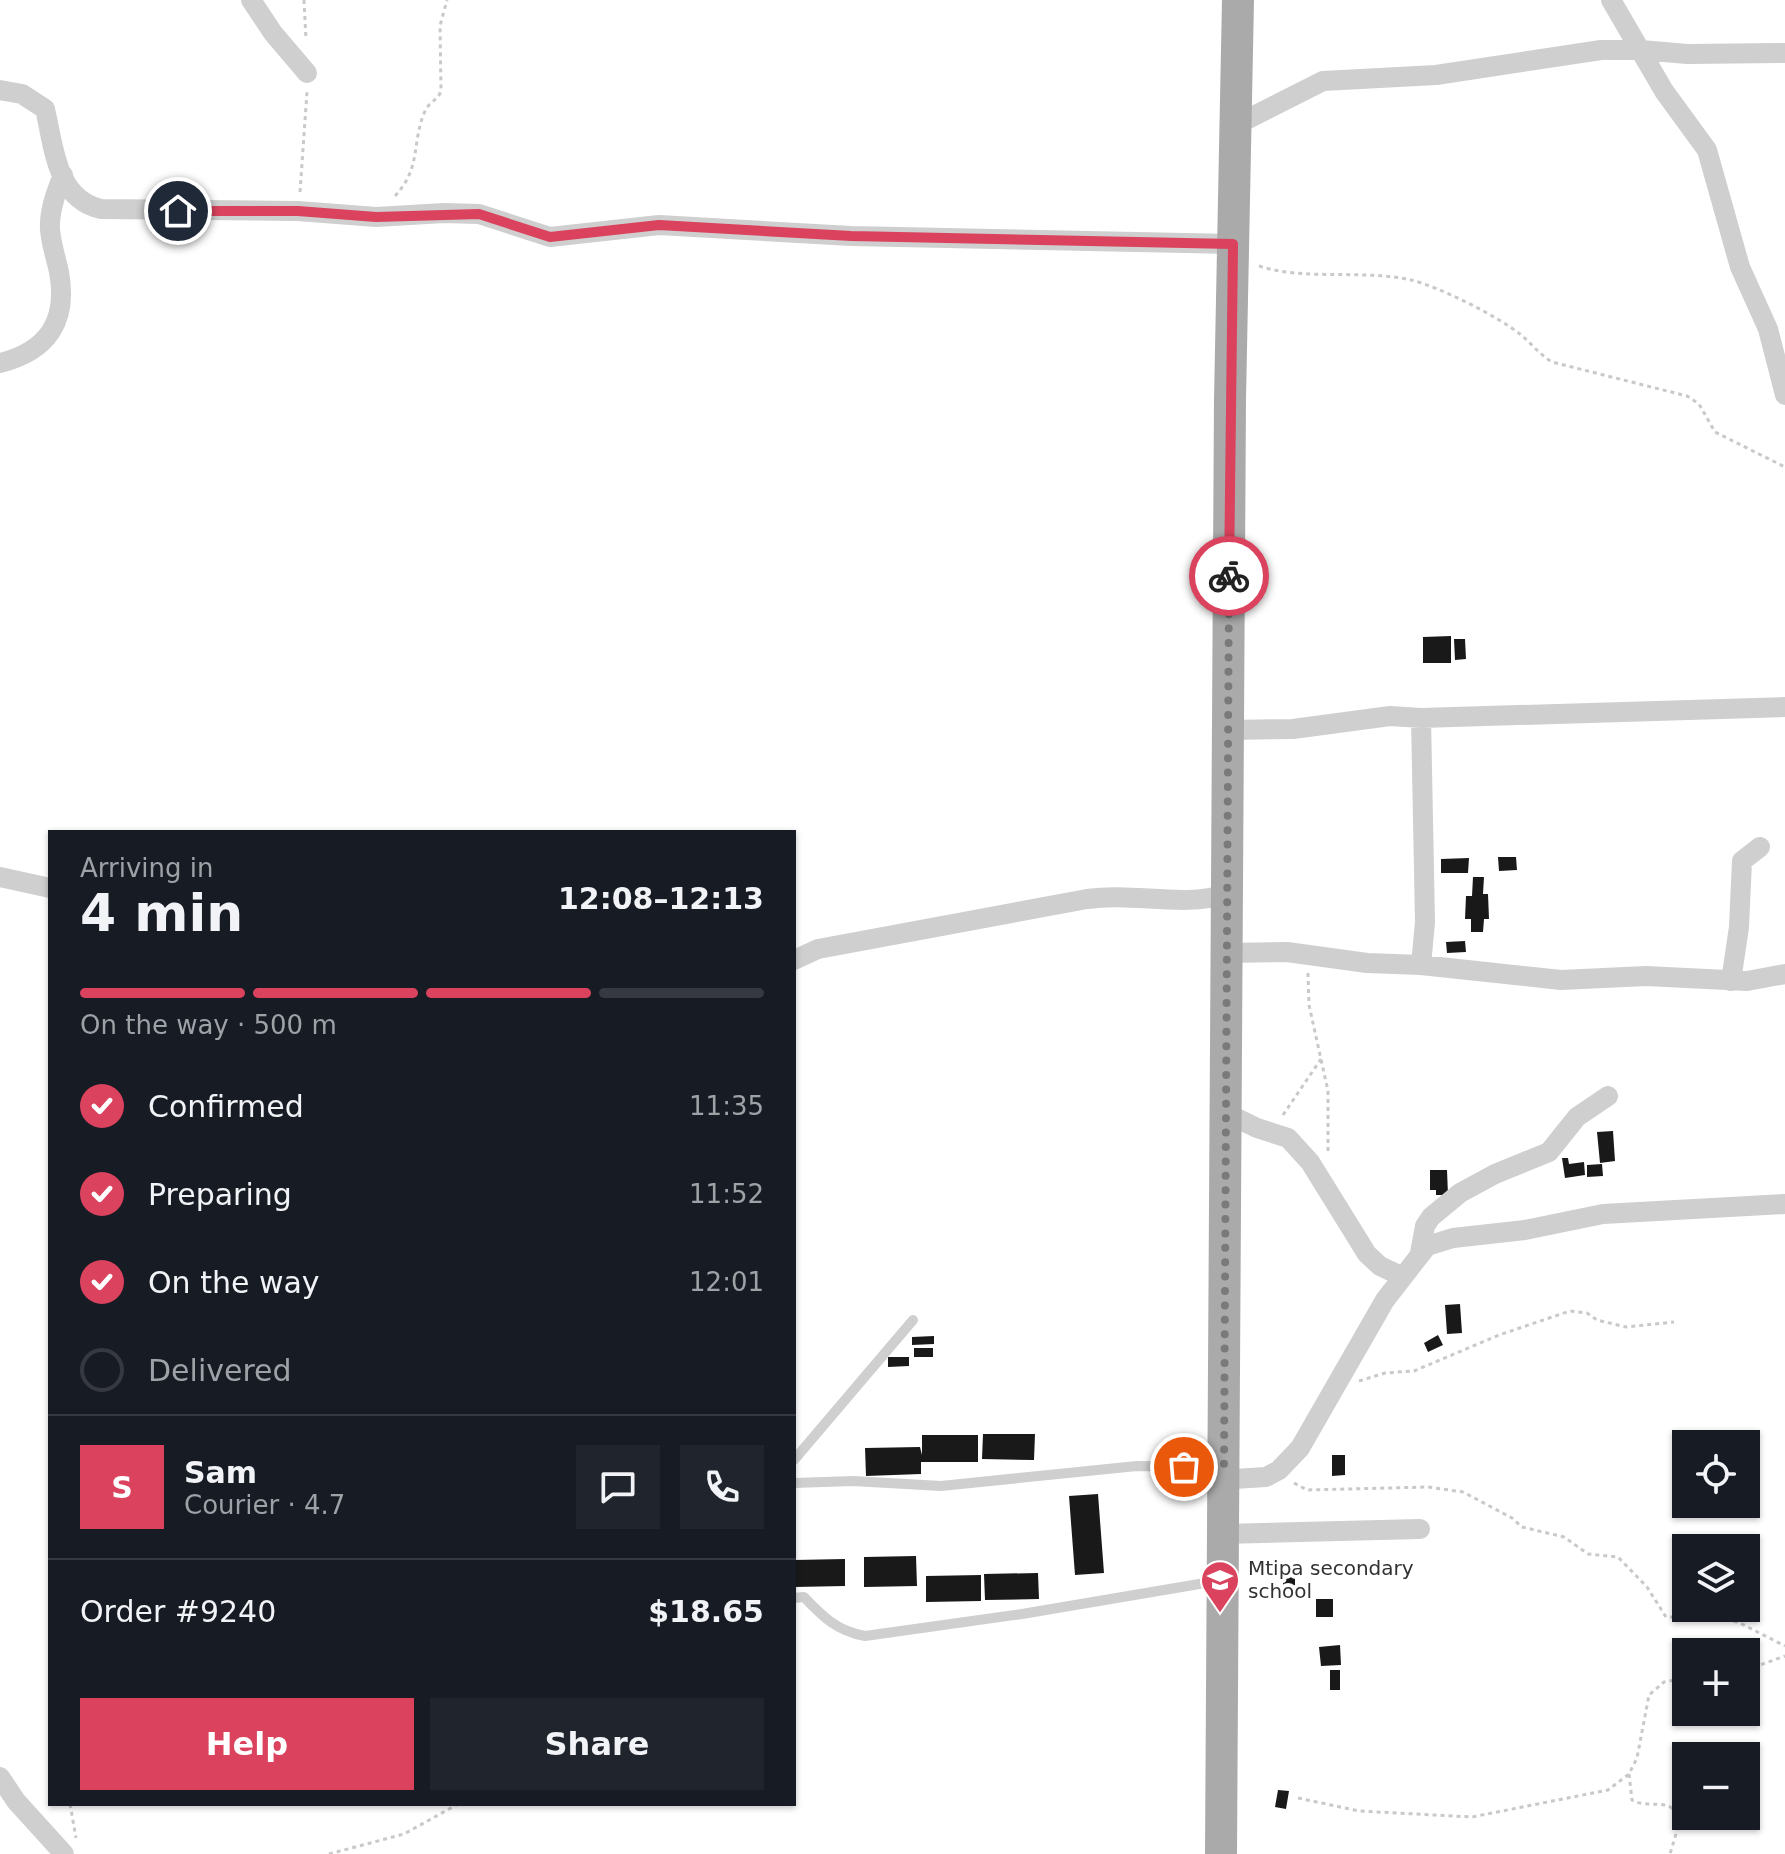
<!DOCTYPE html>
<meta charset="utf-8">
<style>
:root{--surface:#171b24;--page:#20242c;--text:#f1f3f6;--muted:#9ea1a6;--line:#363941;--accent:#da425d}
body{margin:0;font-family:"DejaVu Sans",sans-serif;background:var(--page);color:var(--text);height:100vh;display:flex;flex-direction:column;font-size:30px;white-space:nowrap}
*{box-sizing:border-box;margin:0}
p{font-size:26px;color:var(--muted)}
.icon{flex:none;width:44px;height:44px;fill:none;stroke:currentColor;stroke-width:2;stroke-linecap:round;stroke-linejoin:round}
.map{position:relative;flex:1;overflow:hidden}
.drawer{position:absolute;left:48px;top:830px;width:748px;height:976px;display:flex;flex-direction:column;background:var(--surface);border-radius:0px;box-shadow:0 2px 6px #0004}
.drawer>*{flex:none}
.controls{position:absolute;left:1672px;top:1430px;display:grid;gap:16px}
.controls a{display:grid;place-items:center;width:88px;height:88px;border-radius:0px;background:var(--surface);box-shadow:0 2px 6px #0004;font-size:40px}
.pin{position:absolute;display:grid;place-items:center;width:68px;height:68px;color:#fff;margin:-34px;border:4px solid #fff;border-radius:50%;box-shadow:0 2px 8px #0007}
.courier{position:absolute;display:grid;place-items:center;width:80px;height:80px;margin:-40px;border:6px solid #da425d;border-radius:50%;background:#fff;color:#222;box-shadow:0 2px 10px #0007}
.headline em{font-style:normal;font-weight:700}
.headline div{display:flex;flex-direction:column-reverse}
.headline{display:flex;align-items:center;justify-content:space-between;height:136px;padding:0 32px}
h1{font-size:52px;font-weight:700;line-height:60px}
.bar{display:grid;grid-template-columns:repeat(4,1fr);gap:12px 8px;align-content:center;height:96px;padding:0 32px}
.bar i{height:10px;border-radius:6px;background:var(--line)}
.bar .current{background:var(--accent)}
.bar p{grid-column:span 4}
.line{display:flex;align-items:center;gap:20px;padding:0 32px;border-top:2px solid var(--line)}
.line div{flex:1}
.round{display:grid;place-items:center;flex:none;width:84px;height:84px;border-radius:0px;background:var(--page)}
ol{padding:0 32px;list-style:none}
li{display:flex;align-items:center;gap:24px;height:88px}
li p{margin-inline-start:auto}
li .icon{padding:8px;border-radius:50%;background:var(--accent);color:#fff;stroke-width:4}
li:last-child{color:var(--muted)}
li i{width:44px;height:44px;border:4px solid var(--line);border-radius:50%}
.primary-button{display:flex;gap:16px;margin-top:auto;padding:16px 32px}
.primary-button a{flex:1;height:92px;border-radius:0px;background:var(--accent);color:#fff;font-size:32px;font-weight:700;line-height:92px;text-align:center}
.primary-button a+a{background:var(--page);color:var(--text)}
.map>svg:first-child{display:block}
</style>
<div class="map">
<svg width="1785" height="1854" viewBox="0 0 1785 1854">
<rect width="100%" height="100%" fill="#fff"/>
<path fill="#191919" d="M1451 636V663H1423V637Z
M1454 639H1465L1466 659 1455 660Z
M1498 857H1516L1517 870 1499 871Z
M1469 858 1468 873H1441V859Z
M1473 877H1484L1483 894H1488L1489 919H1484L1483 932H1471V919H1465L1466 896H1472Z
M1465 941 1466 952 1447 953 1446 942Z
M1613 1131 1615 1161 1600 1163 1597 1132Z
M1562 1158H1568L1569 1164 1584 1162 1585 1175 1565 1178Z
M1602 1164 1603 1176 1587 1177V1165Z
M1430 1170H1447L1448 1195H1436V1190H1430Z
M1460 1304 1462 1333 1447 1334 1445 1305Z
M1438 1335 1443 1345 1428 1352 1424 1343Z
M934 1336V1344L912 1345V1337Z
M914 1348H933V1357H914Z
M888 1357H909V1366L888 1367Z
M983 1434H1035L1034 1460 982 1459Z
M922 1435H978V1462H921V1474L866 1476 865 1448 920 1447 922 1455Z
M1332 1455H1345V1475L1332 1476Z
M1098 1494 1104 1573 1075 1575 1069 1496Z
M916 1556 917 1586 864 1587V1557Z
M845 1559V1586L794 1587V1560Z
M1283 1567H1295V1591L1283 1592Z
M1038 1573 1039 1599 985 1600 984 1574Z
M981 1575V1601L926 1602V1576Z
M1316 1599H1333V1617H1316Z
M1340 1645 1341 1665 1321 1666 1319 1647Z
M1330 1670H1340V1690H1330Z
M1278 1790 1289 1791 1286 1809 1275 1807Z"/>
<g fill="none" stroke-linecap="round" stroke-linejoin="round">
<path stroke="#c9c9c9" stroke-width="3" stroke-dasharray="4 4" stroke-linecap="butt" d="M304 0 306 40
M300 192 307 92
M395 196C422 167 411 143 425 111 429 102 438 100 441 91L440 26 447 0
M1259 266C1304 281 1362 269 1411 280 1440 287 1497 316 1520 334 1532 344 1539 354 1552 362L1687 396 1699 404 1715 432 1785 467
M1308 973 1309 1005 1328 1091V1155
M1283 1115 1321 1059
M1359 1381 1385 1373 1414 1371 1499 1335 1570 1311 1587 1313 1597 1320 1626 1327 1674 1322
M1294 1483 1307 1490 1428 1487 1463 1492 1512 1518 1522 1527 1564 1537 1588 1554 1618 1557 1647 1587 1666 1617 1716 1618 1738 1622 1785 1646
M1746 1670 1785 1656
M1629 1774 1632 1800C1648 1809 1666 1798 1677 1813L1679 1824 1670 1854
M1298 1798 1359 1811 1472 1817 1608 1790 1629 1774 1637 1758 1649 1695 1664 1682 1686 1678
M70 1804 76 1838
M329 1854 404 1834 458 1804"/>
<path stroke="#cfcfcf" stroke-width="10" d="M794 1460 913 1320
M794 1483 853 1481 941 1486 1137 1466 1218 1467
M794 1598 804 1597C823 1617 837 1631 865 1636L1022 1614 1217 1581"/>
<path stroke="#cfcfcf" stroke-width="20" d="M251 0 273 33 307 73
M1611 0 1664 91 1707 150 1740 267 1768 329 1785 395
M0 90 22 94 45 109C54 147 56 199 101 209L298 211 376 217 444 213 479 214 550 237 659 225 851 236 1233 244
M1236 125 1323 81 1436 75 1601 50H1641L1687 54 1785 53
M0 363C48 351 68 321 59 272 56 258 51 244 50 229 49 211 56 192 63 175
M1421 718 1425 922 1421 965
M1228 730 1293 729 1390 716 1421 718 1785 707
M0 877 50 888
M1227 953 1287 952 1367 963 1421 965 1561 980 1646 976 1747 981 1785 974
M794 960 818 949 1087 899C1135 892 1181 908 1227 894
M1731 981 1739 927 1742 861 1760 847
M1226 1113 1257 1128 1288 1138 1310 1162 1367 1254 1380 1266 1401 1276
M1420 1253 1425 1226 1431 1217 1460 1193 1495 1174 1549 1152 1577 1117 1608 1096
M1224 1469 1234 1479 1266 1477 1279 1470 1300 1448 1385 1300 1427 1246 1453 1238 1525 1230 1603 1214 1785 1204
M1223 1534 1420 1529
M0 1777 16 1801 64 1854"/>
<path stroke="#aaa" stroke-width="32" d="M1221 1854 1230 399 1238 0"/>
</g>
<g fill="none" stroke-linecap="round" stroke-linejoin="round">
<path stroke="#7a7a7a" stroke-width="8" stroke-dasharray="0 14.4" d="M1184 1467H1224L1229 576"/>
<path stroke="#da425d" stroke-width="10" d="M178 211H298L376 217 479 214 550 237 659 225 851 236 1233 244 1229 576"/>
</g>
<defs>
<symbol id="school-pin" viewBox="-11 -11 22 30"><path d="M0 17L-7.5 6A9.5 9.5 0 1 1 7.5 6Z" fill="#da425d" stroke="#fff"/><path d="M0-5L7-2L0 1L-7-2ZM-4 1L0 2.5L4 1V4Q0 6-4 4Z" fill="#fff"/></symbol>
</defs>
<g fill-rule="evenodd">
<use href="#school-pin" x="1198" y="1558" width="44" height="60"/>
</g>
<g text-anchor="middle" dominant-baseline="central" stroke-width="8" stroke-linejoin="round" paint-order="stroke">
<g font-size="20" fill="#323232" stroke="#fff" text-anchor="start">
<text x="1248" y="1568">Mtipa secondary<tspan x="1248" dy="23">school</tspan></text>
</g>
</g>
</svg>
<div class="controls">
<a><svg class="icon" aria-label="locate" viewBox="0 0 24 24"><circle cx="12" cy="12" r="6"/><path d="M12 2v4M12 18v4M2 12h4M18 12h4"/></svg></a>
<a><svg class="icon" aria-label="layers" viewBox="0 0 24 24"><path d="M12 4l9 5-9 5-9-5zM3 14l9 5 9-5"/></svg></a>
<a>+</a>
<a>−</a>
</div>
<div class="pin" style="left:1184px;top:1467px;background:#ea580c"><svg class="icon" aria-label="bag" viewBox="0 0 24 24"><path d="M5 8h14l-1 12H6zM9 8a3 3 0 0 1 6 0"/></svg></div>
<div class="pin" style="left:178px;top:211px;background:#1f2937"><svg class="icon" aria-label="home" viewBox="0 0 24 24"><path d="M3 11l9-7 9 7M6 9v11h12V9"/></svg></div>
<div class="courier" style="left:1229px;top:576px"><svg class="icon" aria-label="bike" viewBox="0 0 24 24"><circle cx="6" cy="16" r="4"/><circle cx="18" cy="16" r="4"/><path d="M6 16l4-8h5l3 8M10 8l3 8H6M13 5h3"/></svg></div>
<section class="drawer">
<div class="headline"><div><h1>4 min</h1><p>Arriving in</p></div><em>12:08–12:13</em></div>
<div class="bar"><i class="current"></i><i class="current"></i><i class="current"></i><i></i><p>On the way · 500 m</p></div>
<ol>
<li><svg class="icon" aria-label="check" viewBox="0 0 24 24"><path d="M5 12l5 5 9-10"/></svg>Confirmed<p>11:35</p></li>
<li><svg class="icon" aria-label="check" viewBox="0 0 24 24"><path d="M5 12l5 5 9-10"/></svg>Preparing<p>11:52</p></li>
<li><svg class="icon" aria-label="check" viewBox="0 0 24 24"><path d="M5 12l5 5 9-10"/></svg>On the way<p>12:01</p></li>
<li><i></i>Delivered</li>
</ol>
<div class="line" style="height:144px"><b class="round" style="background:var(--accent);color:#fff">S</b><div><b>Sam</b><p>Courier · 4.7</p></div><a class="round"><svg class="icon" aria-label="chat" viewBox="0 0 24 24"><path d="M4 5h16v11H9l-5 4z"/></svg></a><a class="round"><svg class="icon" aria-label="phone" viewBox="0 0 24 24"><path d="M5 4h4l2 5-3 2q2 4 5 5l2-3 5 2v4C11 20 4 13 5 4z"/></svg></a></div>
<div class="line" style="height:104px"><div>Order #9240</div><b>$18.65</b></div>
<div class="primary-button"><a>Help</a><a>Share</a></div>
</section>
</div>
